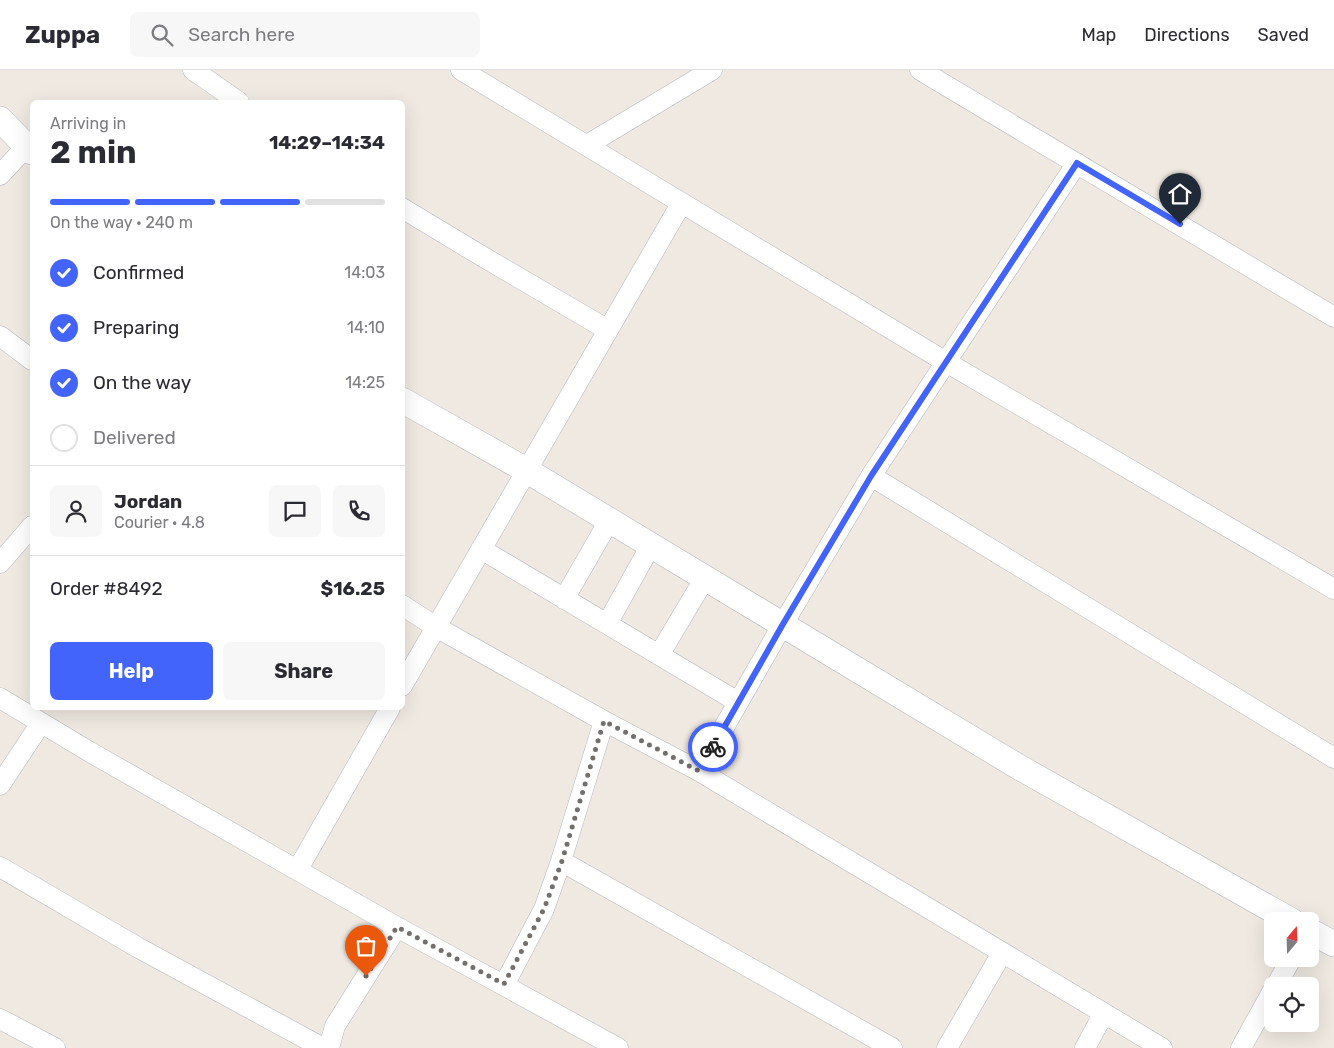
<!DOCTYPE html>
<meta charset="utf-8">
<style>
:root{--surface:#fff;--page:#f7f7f7;--text:#2b2b33;--muted:#7c7c81;--line:#e1e1e2;--accent:#4264fb}
body{margin:0;font-family:Rubik,sans-serif;background:var(--page);color:var(--text);height:100vh;display:flex;flex-direction:column;font-size:19px;white-space:nowrap}
*{box-sizing:border-box;margin:0}
p{font-size:16px;color:var(--muted)}
.icon{flex:none;width:28px;height:28px;fill:none;stroke:currentColor;stroke-width:2;stroke-linecap:round;stroke-linejoin:round}
.map{position:relative;flex:1;overflow:hidden}
.side{position:absolute;left:30px;top:30px;width:375px;height:610px;display:flex;flex-direction:column;background:var(--surface);border-radius:8px;box-shadow:0 5px 20px #0002}
.side>*{flex:none}
.needle{width:32px;rotate:19deg}
.buttons{position:absolute;left:1264px;top:842px;display:grid;gap:10px}
.buttons a{display:grid;place-items:center;width:55px;height:55px;border-radius:8px;background:var(--surface);box-shadow:0 5px 20px #0002;font-size:25px}
.pin{position:absolute;display:grid;place-items:center;width:42px;height:42px;color:#fff;margin:-51px -21px;border-radius:50% 50% 50% 0;rotate:-45deg;box-shadow:0 0 5px #0007}
.pin .icon{rotate:45deg}
.courier{position:absolute;display:grid;place-items:center;width:50px;height:50px;margin:-25px;border:4px solid #4264fb;border-radius:50%;background:#fff;color:#222;box-shadow:0 1px 6px #0007}
.headline em{font-style:normal;font-weight:700}
.headline div{display:flex;flex-direction:column-reverse}
.headline{display:flex;align-items:center;justify-content:space-between;height:85px;padding:0 20px}
h1{font-size:32px;font-weight:700;line-height:38px}
.bar{display:grid;grid-template-columns:repeat(4,1fr);gap:8px 5px;align-content:center;height:60px;padding:0 20px}
.bar i{height:6px;border-radius:4px;background:var(--line)}
.bar .selected{background:var(--accent)}
.bar p{grid-column:span 4}
.line{display:flex;align-items:center;gap:12px;padding:0 20px;border-top:1px solid var(--line)}
.line div{flex:1}
.round{display:grid;place-items:center;flex:none;width:52px;height:52px;border-radius:8px;background:var(--page)}
ol{padding:0 20px;list-style:none}
li{display:flex;align-items:center;gap:15px;height:55px}
li p{margin-inline-start:auto}
li .icon{padding:5px;border-radius:50%;background:var(--accent);color:#fff;stroke-width:4}
li:last-child{color:var(--muted)}
li i{width:28px;height:28px;border:2px solid var(--line);border-radius:50%}
.action{display:flex;gap:10px;margin-top:auto;padding:10px 20px}
.action a{flex:1;height:58px;border-radius:8px;background:var(--accent);color:#fff;font-size:20px;font-weight:700;line-height:58px;text-align:center}
.action a+a{background:var(--page);color:var(--text)}
header{display:flex;align-items:center;gap:30px;box-sizing:border-box;height:70px;padding:0 25px;background:var(--surface);border-bottom:1px solid var(--line)}
header strong{font-size:24px}
nav{display:flex;gap:28px;margin-inline-start:auto;font-size:18px}
.search{width:350px;height:45px;background:var(--page);display:flex;align-items:center;gap:12px;box-sizing:border-box;padding:0 18px;border-radius:8px;color:var(--muted);font-size:19px}
.map>svg:first-child{display:block}
</style>
<header>
<strong>Zuppa</strong>
<div class="search"><svg class="icon" aria-label="search" viewBox="0 0 24 24"><circle cx="10" cy="10" r="6"/><path d="M15 15l6 6"/></svg>Search here</div>
<nav><a>Map</a><a>Directions</a><a>Saved</a></nav>
</header>
<div class="map">
<svg width="1334" height="978" viewBox="0 0 1334 978">
<rect width="100%" height="100%" fill="#efe9e1"/>
<g fill="none" stroke-linecap="round" stroke-linejoin="round">
<defs>
<path id="minor" d="M193 0 239 32
M461 0 946 292 1334 519
M920 0 1334 247
M587 75 712 0
M0 105 26 77
M402 138 480 185 608 260
M0 266 32 290
M871 406 1334 688
M481 479 738 632
M0 493 32 456
M564 529 609 451
M402 535 436 557 604 651 699 701 1162 978
M607 554 651 475
M659 585 705 508
M402 616 681 134
M0 628 90 682 397 857 618 978
M699 701 783 554 871 406 1077 93
M0 715 41 653
M561 791 892 978
M0 797 137 877 323 978
M298 799 390 638
M504 915 544 839 561 791 604 651
M1276 916 1291 889
M0 949 55 978
M329 978 335 956 397 857
M947 978 1002 883
M1085 978 1104 943
M1241 978 1272 922"/>
<path id="tertiary" d="M0 49 32 82
M402 330 526 400 1017 696 1292 851
M1310 861 1334 874"/>
</defs>
<use href="#minor" stroke="#b4b7c1" stroke-width="21"/>
<use href="#tertiary" stroke="#b4b7c1" stroke-width="26"/>
<use href="#minor" stroke="#fff" stroke-width="20"/>
<use href="#tertiary" stroke="#fff" stroke-width="25"/>
</g>
<g fill="none" stroke-linecap="round" stroke-linejoin="round">
<path stroke="#726f6d" stroke-width="5" stroke-dasharray="0 9" d="M366 906 397 857 504 914 544 839 562 791 604 651 699 701 713 677"/>
<path stroke="#4264fb" stroke-width="6" d="M713 677 783 554 871 406 1077 93 1180 154"/>
</g>
</svg>
<div class="buttons">
<a><svg class="needle" viewBox="-14 -14 28 28"><path d="M0-13l5 13h-10z" fill="#e53935"/><path d="M0 13l5-13h-10z" fill="#7c7c81"/></svg></a>
<a><svg class="icon" aria-label="locate" viewBox="0 0 24 24"><circle cx="12" cy="12" r="6"/><path d="M12 2v4M12 18v4M2 12h4M18 12h4"/></svg></a>
</div>
<div class="pin" style="left:366px;top:906px;background:#ea580c"><svg class="icon" aria-label="bag" viewBox="0 0 24 24"><path d="M5 8h14l-1 12H6zM9 8a3 3 0 0 1 6 0"/></svg></div>
<div class="pin" style="left:1180px;top:154px;background:#1f2937"><svg class="icon" aria-label="home" viewBox="0 0 24 24"><path d="M3 11l9-7 9 7M6 9v11h12V9"/></svg></div>
<div class="courier" style="left:713px;top:677px"><svg class="icon" aria-label="bike" viewBox="0 0 24 24"><circle cx="6" cy="16" r="4"/><circle cx="18" cy="16" r="4"/><path d="M6 16l4-8h5l3 8M10 8l3 8H6M13 5h3"/></svg></div>
<section class="side">
<div class="headline"><div><h1>2 min</h1><p>Arriving in</p></div><em>14:29–14:34</em></div>
<div class="bar"><i class="selected"></i><i class="selected"></i><i class="selected"></i><i></i><p>On the way · 240 m</p></div>
<ol>
<li><svg class="icon" aria-label="check" viewBox="0 0 24 24"><path d="M5 12l5 5 9-10"/></svg>Confirmed<p>14:03</p></li>
<li><svg class="icon" aria-label="check" viewBox="0 0 24 24"><path d="M5 12l5 5 9-10"/></svg>Preparing<p>14:10</p></li>
<li><svg class="icon" aria-label="check" viewBox="0 0 24 24"><path d="M5 12l5 5 9-10"/></svg>On the way<p>14:25</p></li>
<li><i></i>Delivered</li>
</ol>
<div class="line" style="height:90px"><a class="round"><svg class="icon" aria-label="person" viewBox="0 0 24 24"><circle cx="12" cy="8" r="4"/><path d="M4 21q1-7 8-7t8 7"/></svg></a><div><b>Jordan</b><p>Courier · 4.8</p></div><a class="round"><svg class="icon" aria-label="chat" viewBox="0 0 24 24"><path d="M4 5h16v11H9l-5 4z"/></svg></a><a class="round"><svg class="icon" aria-label="phone" viewBox="0 0 24 24"><path d="M5 4h4l2 5-3 2q2 4 5 5l2-3 5 2v4C11 20 4 13 5 4z"/></svg></a></div>
<div class="line" style="height:65px"><div>Order #8492</div><b>$16.25</b></div>
<div class="action"><a>Help</a><a>Share</a></div>
</section>
</div>
